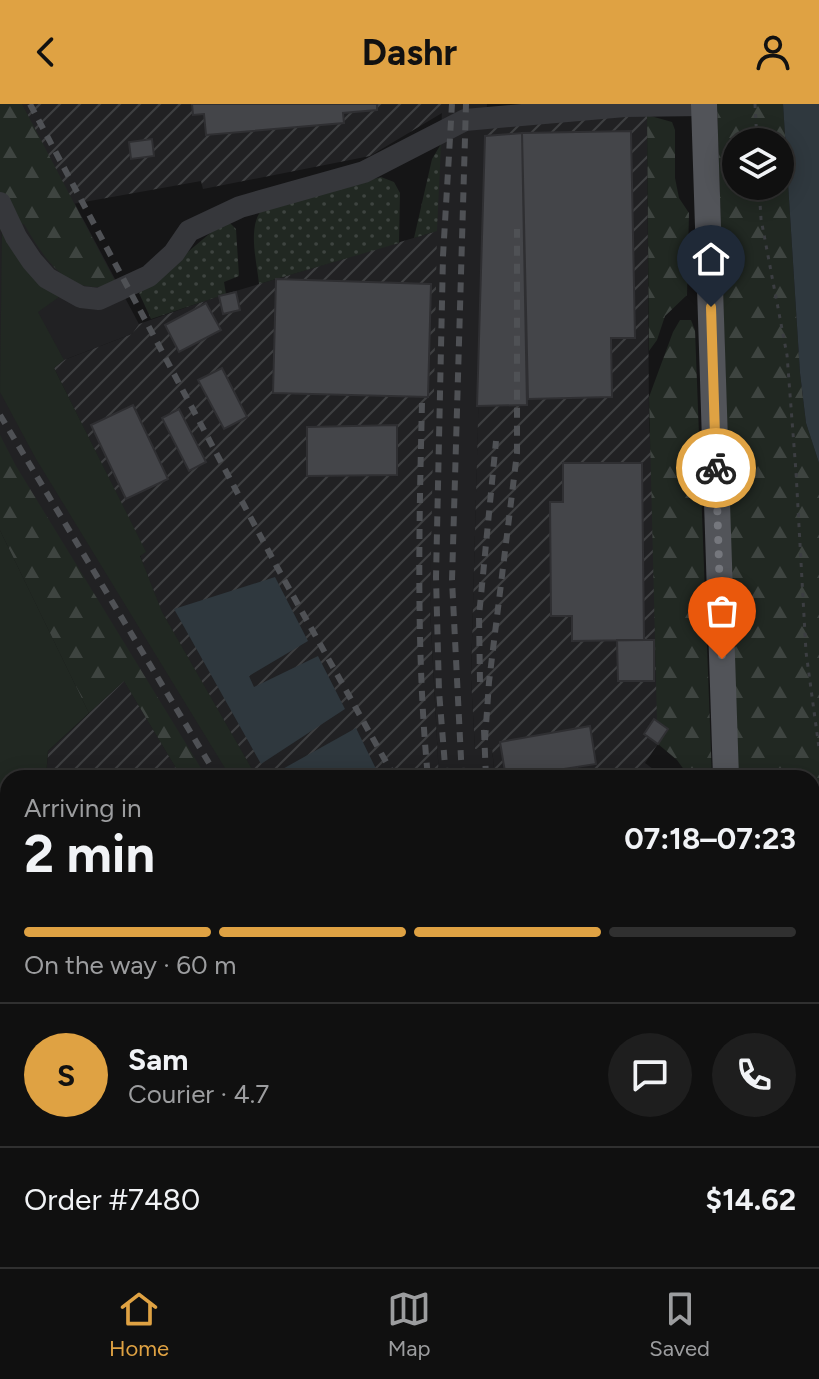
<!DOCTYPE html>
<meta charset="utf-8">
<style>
:root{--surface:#101010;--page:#1e1e1e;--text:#f1f3f6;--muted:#9c9d9f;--line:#303030;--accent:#dfa243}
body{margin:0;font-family:Figtree,sans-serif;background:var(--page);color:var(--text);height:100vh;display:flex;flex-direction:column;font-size:30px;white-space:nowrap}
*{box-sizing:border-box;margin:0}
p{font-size:26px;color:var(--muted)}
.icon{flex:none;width:44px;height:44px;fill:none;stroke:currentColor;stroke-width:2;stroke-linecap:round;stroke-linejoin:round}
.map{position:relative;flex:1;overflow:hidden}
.panel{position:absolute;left:0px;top:666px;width:820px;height:498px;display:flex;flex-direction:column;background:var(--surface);border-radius:24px 24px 0 0;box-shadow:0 4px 20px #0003,0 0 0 2px var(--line)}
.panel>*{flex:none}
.controls{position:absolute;left:722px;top:24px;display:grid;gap:16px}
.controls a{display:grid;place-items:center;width:72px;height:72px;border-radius:50%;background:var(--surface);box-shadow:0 4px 20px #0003,0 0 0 2px var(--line);font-size:40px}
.pin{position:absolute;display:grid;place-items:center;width:68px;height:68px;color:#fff;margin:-82px -34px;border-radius:50% 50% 50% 0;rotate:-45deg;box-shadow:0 0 8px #0007}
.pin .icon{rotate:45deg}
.courier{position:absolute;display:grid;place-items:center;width:80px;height:80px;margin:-40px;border:6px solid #dfa243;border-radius:50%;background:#fff;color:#222;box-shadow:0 2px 10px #0007}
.head em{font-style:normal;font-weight:700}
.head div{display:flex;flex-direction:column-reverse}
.head{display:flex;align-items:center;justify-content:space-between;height:136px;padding:0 24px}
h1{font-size:52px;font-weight:700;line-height:60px}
.bar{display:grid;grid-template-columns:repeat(4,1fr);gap:12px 8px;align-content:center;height:96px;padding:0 24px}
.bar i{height:10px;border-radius:6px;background:var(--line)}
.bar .current{background:var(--accent)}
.bar p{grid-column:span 4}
.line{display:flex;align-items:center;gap:20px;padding:0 24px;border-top:2px solid var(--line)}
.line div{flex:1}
.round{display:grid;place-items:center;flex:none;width:84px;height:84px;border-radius:42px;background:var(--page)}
header{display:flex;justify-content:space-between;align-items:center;height:104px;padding:0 24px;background:var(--accent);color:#111;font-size:36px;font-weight:700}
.tabs{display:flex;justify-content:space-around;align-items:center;height:112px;border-top:2px solid var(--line);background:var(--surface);font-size:22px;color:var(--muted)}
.tabs a{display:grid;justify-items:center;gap:4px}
.tabs .current{color:var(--accent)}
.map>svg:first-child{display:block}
</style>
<header><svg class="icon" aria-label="back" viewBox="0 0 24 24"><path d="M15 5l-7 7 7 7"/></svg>Dashr<svg class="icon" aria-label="person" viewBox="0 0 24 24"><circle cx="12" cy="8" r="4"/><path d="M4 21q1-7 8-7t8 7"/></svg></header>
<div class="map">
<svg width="819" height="1163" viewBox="0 0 819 1163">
<defs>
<pattern id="industrial-furrows" width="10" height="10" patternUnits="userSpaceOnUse" patternTransform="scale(2)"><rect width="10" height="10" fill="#212123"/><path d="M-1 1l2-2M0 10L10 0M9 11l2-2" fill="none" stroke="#3e3f41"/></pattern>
<pattern id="forest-firs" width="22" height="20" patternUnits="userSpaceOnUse" patternTransform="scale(2)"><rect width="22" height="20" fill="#212822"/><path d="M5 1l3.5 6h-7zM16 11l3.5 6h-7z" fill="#3e4440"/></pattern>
<pattern id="wetland-marsh" width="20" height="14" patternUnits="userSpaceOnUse" patternTransform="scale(2)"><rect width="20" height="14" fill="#212822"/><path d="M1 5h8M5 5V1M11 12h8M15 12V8" fill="none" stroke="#3e4440"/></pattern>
<pattern id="garden-dots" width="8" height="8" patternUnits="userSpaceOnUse" patternTransform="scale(2)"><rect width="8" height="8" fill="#212822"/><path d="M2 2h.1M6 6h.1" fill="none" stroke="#3e4440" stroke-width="1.8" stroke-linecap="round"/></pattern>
</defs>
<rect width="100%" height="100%" fill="#151516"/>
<path fill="#212123" d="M0 0H22L139 220 132 230 64 256 54 264 140 452 257 674H182L124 577 89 609 0 426Z
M442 0H487L471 575 475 645 492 644 495 674H439L430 505 432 107 441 40Z
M337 1156H558V1163H337Z"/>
<path fill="url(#industrial-furrows)" d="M22 0H442V9L370 52 203 85 201 77 73 100Z
M647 11 649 320 668 625 645 659 665 674H495L492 644 475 645 471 575 486 21Z
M437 127 430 505 439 674H257L162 508 140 451 145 448 54 264 64 256 132 230 139 220 219 192Z
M124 577 182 674H46L48 647Z
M8 1149V1156H337V1163H6Z
M558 1156H697V1163H558Z"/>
<path fill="#212822" d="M2 126 31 169 59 193 38 208 64 256 54 264 146 448 140 452 162 508 257 674H231L36 355 0 288Z
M0 426 89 609 48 647 46 674H8V772L0 771Z"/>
<path fill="url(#forest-firs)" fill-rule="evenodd" d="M0 0H22L116 179C71 196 44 155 24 120L0 127Z
M717 0H783L800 269 806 319 819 359V1163H760L759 1156H812V674H738ZM736 38H780V82H736Z
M647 11 672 18 675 26V74L679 94 689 109 687 191 665 212 657 236 649 247Z
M680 216H691L695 226 712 674H690L677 656 658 640 668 625 657 618 649 293 673 228Z
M0 331 16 362 207 674H182L124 577 89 609 0 426Z"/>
<path fill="url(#wetland-marsh)" d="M0 772H8L6 1163H0Z"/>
<path fill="url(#garden-dots)" d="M441 40 437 127 414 134 432 55Z
M381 73 394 78 400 89 399 139 259 180C257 158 247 124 262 105Z
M229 118 236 125 239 172 224 178 226 190 151 215 139 189 221 120Z"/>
<path fill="#2f383e" d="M783 0H819V359L806 319 800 269Z
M275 473 308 537 249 572 254 583 318 552 345 605 261 660 174 505Z
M356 624 380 673 271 674 270 672Z"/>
<path fill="#444549" stroke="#2f2f32" stroke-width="2" d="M192 0H377V6L343 9 344 19 206 31 204 10 193 11Z
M631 27 635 234H611L612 293 528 295 522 29Z
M522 29 527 301 477 302 485 32Z
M152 35 154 52 131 55 129 38Z
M276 175 431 180 428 293 273 289Z
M236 188 240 206 223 210 219 192Z
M206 199 221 226 179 248 165 221Z
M222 264 247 313 224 325 198 276Z
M133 301 168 375 126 395 91 321Z
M179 305 206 358 189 367 162 314Z
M397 321V371L307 372V323Z
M563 359H642L644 536 572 537V512H551L550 398H563Z
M617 536H654V577H618Z
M654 615 668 625 658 640 644 630Z
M590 622 596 660 506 674 500 638Z
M252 1156 304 1160V1163H251Z"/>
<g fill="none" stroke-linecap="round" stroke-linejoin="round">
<path stroke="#3c3e42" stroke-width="3" stroke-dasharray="4 6" stroke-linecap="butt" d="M755 0 757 38
M759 82 761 115 787 251 796 368 806 548 819 644"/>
<path stroke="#36373b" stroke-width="22" d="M0 99 16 133 32 157 47 174 81 193 99 195 149 172 174 149 189 127 240 103 364 68 465 16 625 2 704 1
M812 841H819"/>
<path stroke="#525459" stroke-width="26" d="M704 0 726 674
M739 1156V1163"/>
<path stroke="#4f5155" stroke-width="6" stroke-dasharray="10 8" stroke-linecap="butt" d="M30 0 277 463 395 674
M422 299C419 424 416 549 428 674
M0 311 218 674
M480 578 479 512 496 337
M484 626 486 674
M485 636 489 578 517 349V125
M446 674 439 587 436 473 443 152 452 0
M462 674 452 476 466 0
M438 1156 440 1163
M495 1156 496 1163
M511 1156V1163
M529 1156V1163
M577 1156V1163"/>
</g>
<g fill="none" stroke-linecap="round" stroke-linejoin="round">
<path stroke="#75777d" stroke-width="8" stroke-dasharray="0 14.4" d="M716 364 722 555"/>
<path stroke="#dfa243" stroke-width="10" d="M711 203 716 364"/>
</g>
</svg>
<div class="controls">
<a><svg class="icon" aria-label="layers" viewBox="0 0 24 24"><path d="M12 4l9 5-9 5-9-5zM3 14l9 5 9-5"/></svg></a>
</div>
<div class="pin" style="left:722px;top:555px;background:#ea580c"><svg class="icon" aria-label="bag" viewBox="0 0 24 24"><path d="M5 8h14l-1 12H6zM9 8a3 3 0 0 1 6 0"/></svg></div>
<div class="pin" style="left:711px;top:203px;background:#1f2937"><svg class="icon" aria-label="home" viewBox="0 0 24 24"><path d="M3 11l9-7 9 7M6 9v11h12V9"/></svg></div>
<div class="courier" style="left:716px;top:364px"><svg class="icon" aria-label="bike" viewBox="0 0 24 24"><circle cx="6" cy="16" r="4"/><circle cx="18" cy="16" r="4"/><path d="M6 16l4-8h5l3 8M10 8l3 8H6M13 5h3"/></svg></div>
<section class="panel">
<div class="head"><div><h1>2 min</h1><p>Arriving in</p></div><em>07:18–07:23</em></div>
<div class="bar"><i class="current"></i><i class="current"></i><i class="current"></i><i></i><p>On the way · 60 m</p></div>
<div class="line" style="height:144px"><b class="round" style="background:var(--accent);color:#111">S</b><div><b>Sam</b><p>Courier · 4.7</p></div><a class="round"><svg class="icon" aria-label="chat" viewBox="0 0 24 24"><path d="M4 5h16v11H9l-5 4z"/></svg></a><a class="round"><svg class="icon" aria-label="phone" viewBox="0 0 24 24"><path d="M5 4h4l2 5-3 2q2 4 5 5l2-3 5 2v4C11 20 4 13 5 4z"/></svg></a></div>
<div class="line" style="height:104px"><div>Order #7480</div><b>$14.62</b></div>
</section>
</div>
<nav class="tabs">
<a class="current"><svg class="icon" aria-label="home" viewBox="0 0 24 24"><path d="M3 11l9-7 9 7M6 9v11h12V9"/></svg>Home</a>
<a><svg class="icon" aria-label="map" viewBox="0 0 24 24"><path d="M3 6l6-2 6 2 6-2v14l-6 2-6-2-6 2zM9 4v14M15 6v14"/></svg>Map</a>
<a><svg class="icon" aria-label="saved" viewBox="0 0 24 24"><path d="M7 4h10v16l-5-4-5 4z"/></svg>Saved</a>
</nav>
